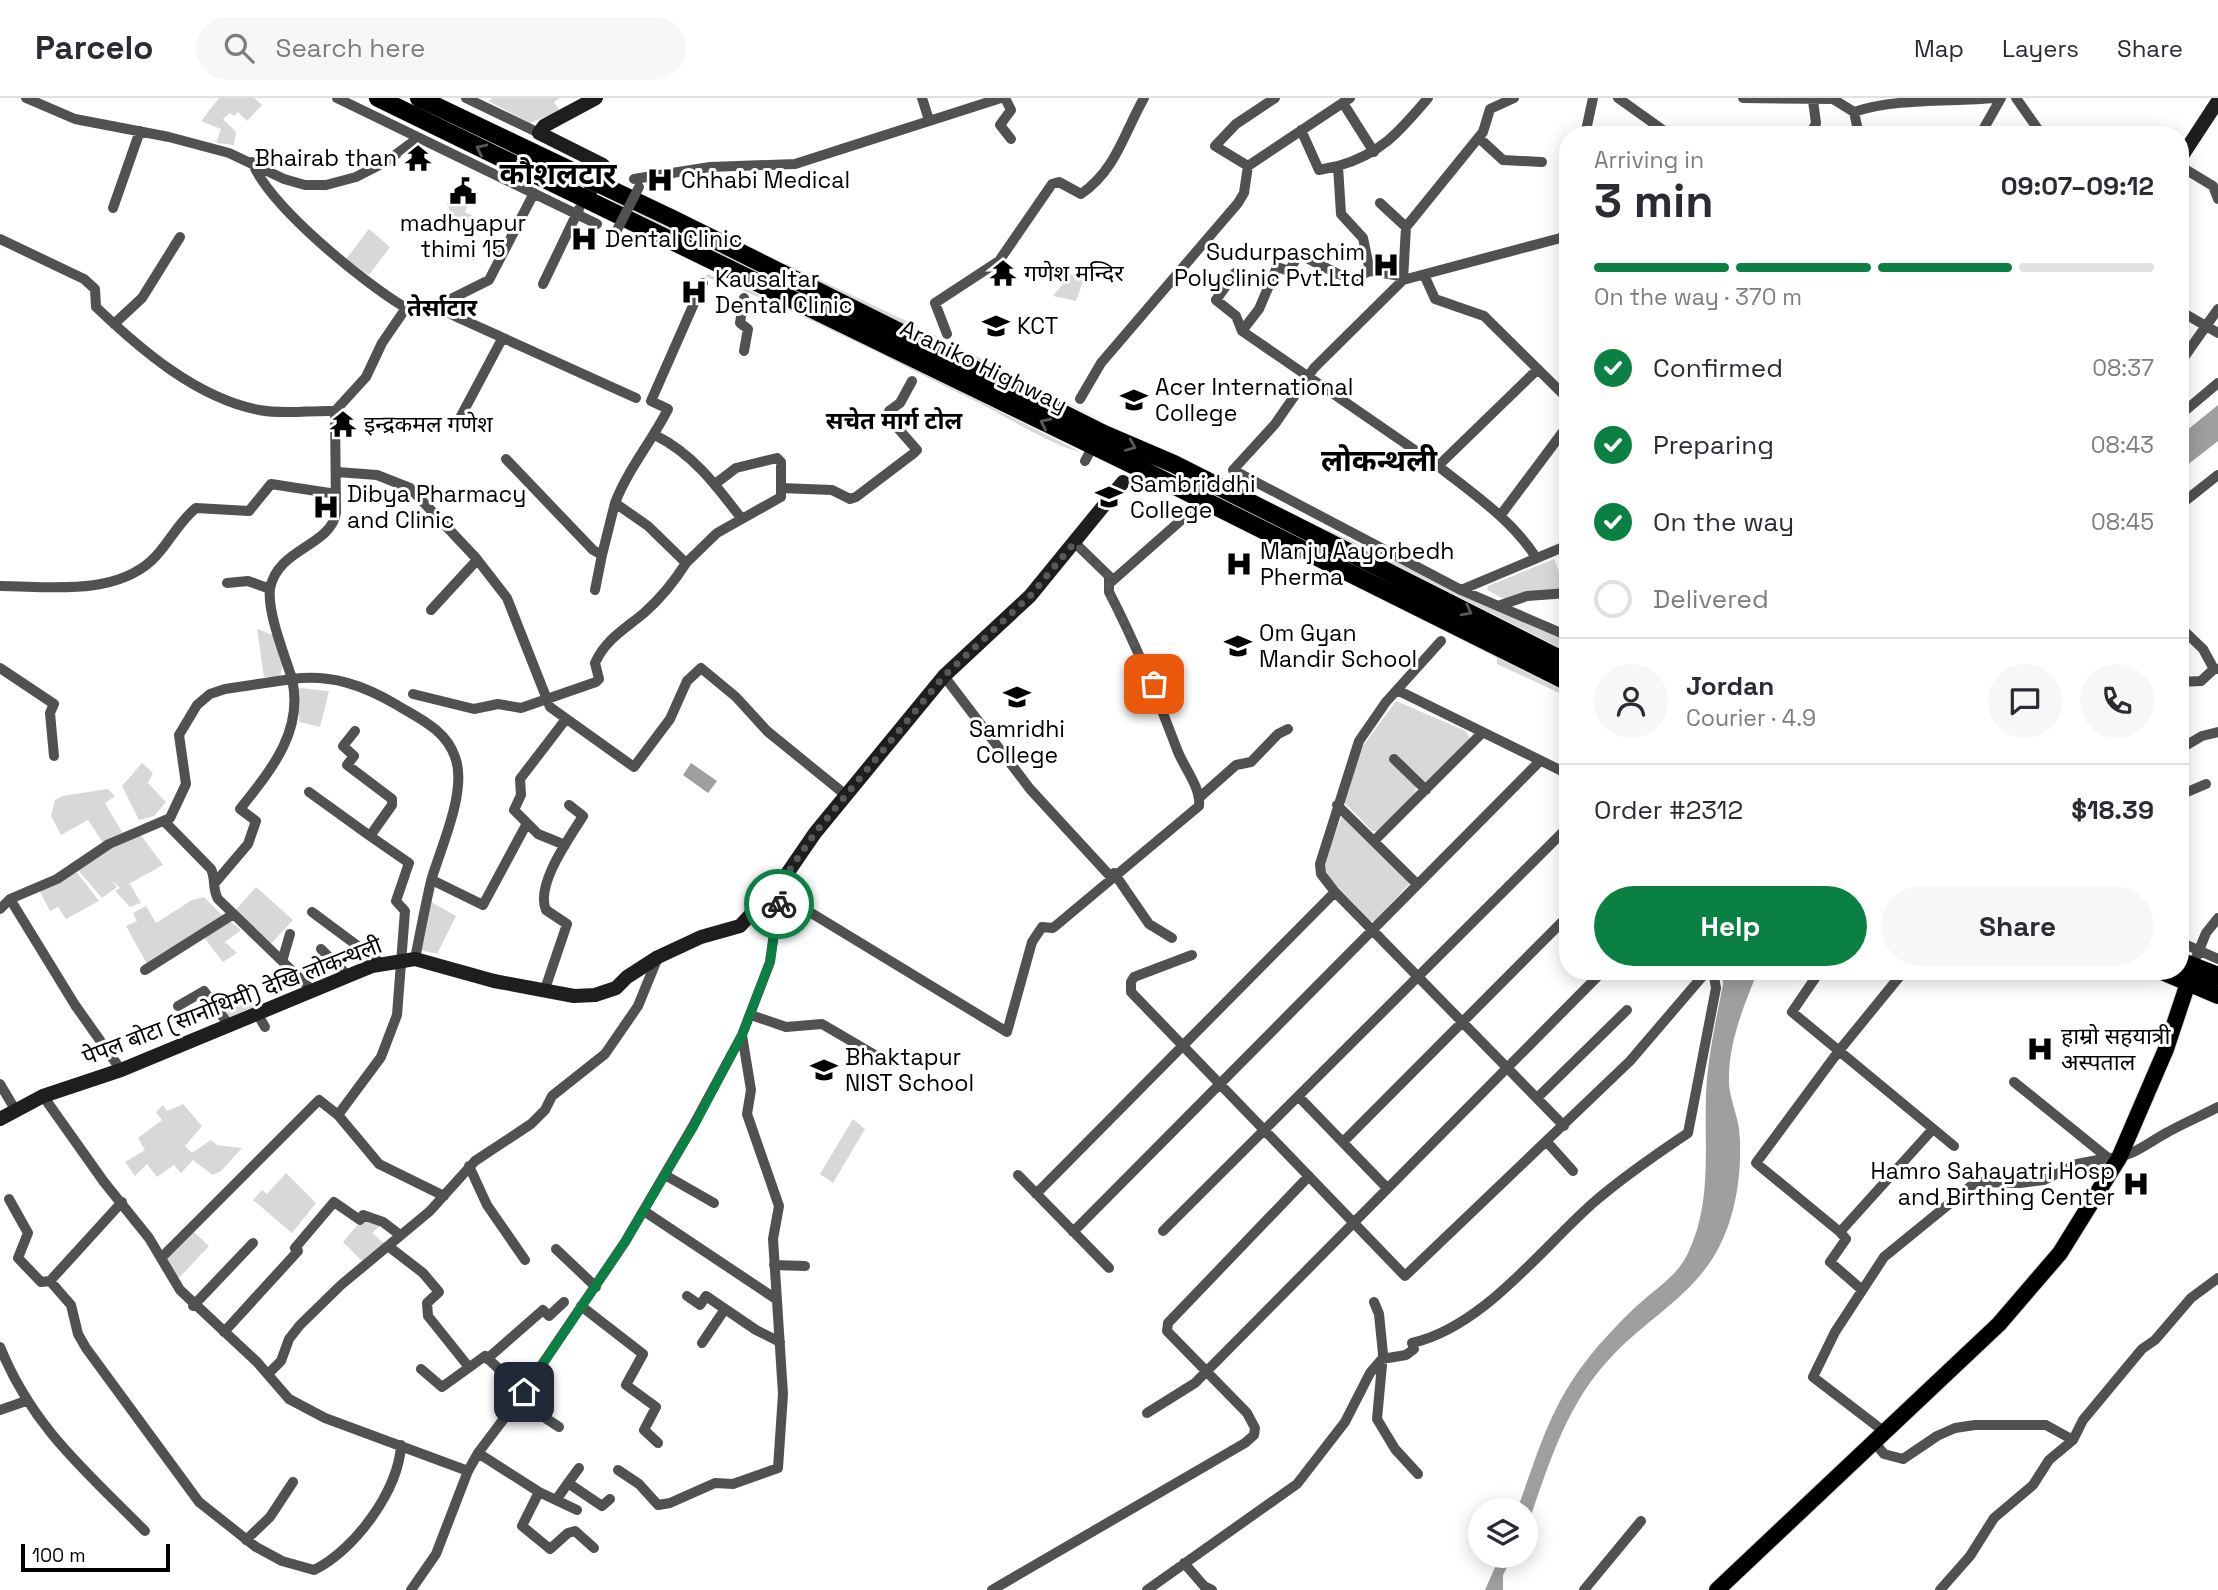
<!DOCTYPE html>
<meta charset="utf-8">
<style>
:root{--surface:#fff;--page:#f7f7f7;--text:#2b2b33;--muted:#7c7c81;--line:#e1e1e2;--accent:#0b8043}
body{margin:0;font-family:"Space Grotesk","Noto Sans Devanagari",sans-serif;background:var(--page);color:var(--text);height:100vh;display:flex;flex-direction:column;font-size:26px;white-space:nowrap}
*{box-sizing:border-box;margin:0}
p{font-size:23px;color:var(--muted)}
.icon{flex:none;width:38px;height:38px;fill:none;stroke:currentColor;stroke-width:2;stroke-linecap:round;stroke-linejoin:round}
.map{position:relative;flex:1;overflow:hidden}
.sheet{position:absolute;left:1559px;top:28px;width:630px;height:854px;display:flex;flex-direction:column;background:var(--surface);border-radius:28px;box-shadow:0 4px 18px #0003}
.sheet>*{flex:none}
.fabs{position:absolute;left:1468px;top:1400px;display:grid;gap:14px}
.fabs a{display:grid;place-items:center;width:70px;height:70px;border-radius:50%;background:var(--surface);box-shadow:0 4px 18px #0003;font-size:35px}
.scale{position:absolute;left:21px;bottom:18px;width:149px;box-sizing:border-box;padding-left:7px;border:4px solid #000;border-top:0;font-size:19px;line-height:24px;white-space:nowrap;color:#000;-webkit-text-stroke:5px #fff;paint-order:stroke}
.pin{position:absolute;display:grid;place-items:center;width:60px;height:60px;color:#fff;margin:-30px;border-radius:14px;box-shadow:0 4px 10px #0006}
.courier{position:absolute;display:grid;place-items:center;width:70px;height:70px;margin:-35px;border:5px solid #0b8043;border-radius:50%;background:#fff;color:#222;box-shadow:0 2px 9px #0007}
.summary em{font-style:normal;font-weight:800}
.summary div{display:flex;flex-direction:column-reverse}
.summary{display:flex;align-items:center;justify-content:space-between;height:119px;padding:0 35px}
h1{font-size:46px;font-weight:800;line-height:52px}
.bar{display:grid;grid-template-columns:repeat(4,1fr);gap:10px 7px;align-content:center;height:84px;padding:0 35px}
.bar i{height:9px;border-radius:5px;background:var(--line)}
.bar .current{background:var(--accent)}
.bar p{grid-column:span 4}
.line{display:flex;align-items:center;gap:18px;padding:0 35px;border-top:2px solid var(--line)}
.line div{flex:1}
.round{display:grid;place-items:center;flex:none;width:74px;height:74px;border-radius:37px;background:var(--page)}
ol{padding:0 35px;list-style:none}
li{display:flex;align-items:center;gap:21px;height:77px}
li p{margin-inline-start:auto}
li .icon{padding:7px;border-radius:50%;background:var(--accent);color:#fff;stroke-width:4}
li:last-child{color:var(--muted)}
li i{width:38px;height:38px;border:4px solid var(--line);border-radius:50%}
.button{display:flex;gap:14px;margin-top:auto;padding:14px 35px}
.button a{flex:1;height:80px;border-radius:42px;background:var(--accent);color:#fff;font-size:28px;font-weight:800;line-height:80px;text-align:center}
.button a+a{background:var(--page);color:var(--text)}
header{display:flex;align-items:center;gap:42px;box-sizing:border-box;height:98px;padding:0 35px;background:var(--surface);border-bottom:2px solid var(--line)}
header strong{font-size:33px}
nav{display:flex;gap:38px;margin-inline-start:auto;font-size:24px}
.search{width:490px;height:63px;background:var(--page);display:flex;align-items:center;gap:18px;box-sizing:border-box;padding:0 24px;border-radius:38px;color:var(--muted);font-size:26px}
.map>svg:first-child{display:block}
</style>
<header>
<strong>Parcelo</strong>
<div class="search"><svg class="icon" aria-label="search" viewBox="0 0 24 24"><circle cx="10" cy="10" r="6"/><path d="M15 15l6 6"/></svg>Search here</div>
<nav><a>Map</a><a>Layers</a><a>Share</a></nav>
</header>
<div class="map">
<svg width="2218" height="1492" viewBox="0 0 2218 1492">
<rect width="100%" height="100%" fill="#fff"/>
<path fill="#d8d8d8" d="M219 0H254L262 7 247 23 238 14 234 18 230 15 223 21 236 34 234 47 216 45 221 31 201 23Z
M493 0H560L554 4 560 13 530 25 488 3Z
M451 97 469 104 465 114 477 120 467 141 459 129 462 124 451 116 447 106Z
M614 102 624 105 906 246 613 104Z
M369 131 390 149 369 177 346 161Z
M784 165 913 226 1111 327 826 190 787 170Z
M707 176 782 205 1081 354C1053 348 1007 319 979 305 889 261 802 213 706 179Z
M1071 176 1083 183 1076 203 1053 198Z
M1310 424C1393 461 1473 503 1557 539L1568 545V554Z
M1554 461 1566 491 1506 502 1487 492 1488 488Z
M1335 477 1568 595V599L1497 566V560Z
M257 531 276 538 283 567 280 579H264Z
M299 590 329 593 320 629 299 624Z
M1396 603 1466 633 1470 641 1428 683 1416 687 1415 697 1378 733H1372L1344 704 1359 653Z
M142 665 153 675 148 685 166 704 154 718 139 722 122 688Z
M108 691 115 698 105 705 122 734 104 746 88 722 61 737 51 718 55 702 62 698Z
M1342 718 1410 785 1375 823H1371L1325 776 1323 767Z
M141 737 163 767 125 788 130 786 141 805 130 809 115 793 120 790 111 782 117 789 102 800 78 772 109 751Z
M75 772 99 803 66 821 58 809 50 813 38 790Z
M256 789 293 822 269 848 234 814Z
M204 799 225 820 148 868 126 828 137 823 133 815 146 808 156 825 192 802Z
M431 804 456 818 437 856 420 852Z
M230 823 241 832 225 844 237 855 223 864 203 838Z
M245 894 256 912 230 923 220 907Z
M183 1006 202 1028 185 1048 192 1055 211 1042 217 1047 242 1050 221 1073 213 1077 193 1062 181 1075 174 1067 157 1079 147 1066 135 1078 125 1064 145 1052 138 1040 162 1022 156 1014 163 1007 167 1013Z
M853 1021 865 1031 833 1085 820 1076Z
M286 1075 316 1105 292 1135 253 1102 262 1092 267 1096Z
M364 1119 382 1126 372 1135 385 1146 364 1165 343 1144Z
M194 1134 209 1148 177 1182 166 1161Z"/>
<path fill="#9f9f9f" d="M2218 307V343L2181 372V337Z
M691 665 717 683 708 695 683 677Z
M1722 873H1758C1744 907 1729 943 1729 980 1728 997 1737 1014 1739 1031 1743 1067 1737 1113 1721 1145 1699 1193 1651 1218 1615 1255 1566 1304 1548 1369 1526 1432V1412H1517C1541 1347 1551 1303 1598 1248 1611 1234 1625 1218 1639 1206 1656 1190 1676 1179 1687 1157 1715 1101 1702 1040 1707 980 1710 949 1717 917 1723 886Z
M1500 1458H1513L1503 1477V1492H1485Z"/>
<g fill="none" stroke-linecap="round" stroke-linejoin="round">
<defs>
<path id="primary" d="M1717 1492 1999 1226 2060 1155 2119 1060 2166 951 2192 873"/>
<path id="highway" d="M378 0 1139 370 1568 584
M419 0 675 122 1104 336 1174 366 1568 565
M2180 863 2218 878
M2162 873 2218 897"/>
</defs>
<use href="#primary" stroke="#dbdbdb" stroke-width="18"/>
<use href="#highway" stroke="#dbdbdb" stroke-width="19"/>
<path stroke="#515151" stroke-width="10" d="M26 0 75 21 169 39 229 55 284 81 305 87H326L356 79 387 63 418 40
M337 0 597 126
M466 0 539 35
M922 0 929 22
M1005 0 1011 12 1000 27 1011 41
M1514 0 1490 11 1483 34 1406 129 1403 182 1314 270 1275 326 1233 372 1461 492 1568 538
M1618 0 1670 37
M1743 0 1833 1 1854 14
M2016 0 2042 37
M1343 5 1374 54
M1301 32 1319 72 1338 68
M1585 37 1593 0
M1810 37 1816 25 1813 3
M1859 37 1854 14C1895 0 1950 4 1994 0
M1980 37 2001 0
M1479 40 1503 62 1542 64
M252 64C270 109 364 185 406 210
M1248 68 1215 48 1236 26 1275 0
M2180 68 2213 88 2218 101
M634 81 710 69 795 66 1001 0
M1380 105 1406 129
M113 110 140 33
M0 141 84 181 95 191 96 209C141 252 197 300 259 312 285 317 310 312 335 313
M1370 173 1363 140 1341 116 1338 68C1382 55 1399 34 1428 0
M1235 175 1216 202 1236 218 1242 233 1438 368 1538 271
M1425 179 1435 201 1484 218 1568 301
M1403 182 1568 138
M703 185 651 303 668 311C652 343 628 371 615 405L648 428 686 465 717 435 781 399V390L832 392 850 401 856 399 914 355 917 352 888 319 889 313 900 305 912 283
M543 186 579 111
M443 205 447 214 459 220 636 300
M406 210 443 205 489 182 534 95
M2180 213 2218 235
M114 226 142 200 180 139
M1242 233 1259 211 1277 169 1289 173 1299 156 1338 176 1354 180 1370 173 1401 178
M947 236 935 205 999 163 1052 86 1059 84 1081 96C1116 72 1124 35 1144 0
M744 253 748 231 740 225 744 200
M2180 265 2218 211
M1080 301 1101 265 1238 105 1244 95 1248 68 1350 0
M2180 317 2218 285
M461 318 502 241
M655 337C693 356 716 387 741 420
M506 361 593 452 602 457 615 405
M1085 363 1093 348
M1438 368C1472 395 1511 421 1535 458
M337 374 377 377 410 390 476 460 507 500 550 609 634 669 670 621 687 583 701 570 736 599 767 633 847 698
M715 386 736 370 777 360 781 364V390
M2180 407 2218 377
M1500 418 1568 327
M1111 484 1187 417
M227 485 248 483 270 491
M0 488C49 488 112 498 151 463 168 448 177 425 196 410L249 413 271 386 336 396
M595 492 602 457
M1461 492 1568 447
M1498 508 1527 498 1568 495
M431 512 477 462
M2180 529 2203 551 2214 571H2218
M0 570 54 606 50 615 54 658
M944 578 1030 691 1111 779
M2180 584 2201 583 2214 571
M1397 592 1568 676
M413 596 474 611 498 606 521 610 596 584 599 581 595 565C606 541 625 531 644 515 661 500 674 484 686 465
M2180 651 2202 638 2218 634
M1394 661 1426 692
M309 694 370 738
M2180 697 2206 686
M1200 699 1236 667 1251 664 1278 636 1288 631
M1337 707 1417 786
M165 724 211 771C216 781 212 791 218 801L312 892
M1375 742 1482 635
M565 747 538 736 514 712 521 697 520 681 566 621
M1114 775 1149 826 1172 840
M432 782 483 807 526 727
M214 786 248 746 256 723 240 711C271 672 304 633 292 581 331 576 363 587 397 607 420 621 446 632 455 659 468 692 440 751 431 783 425 809 420 835 415 861
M1335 794 1321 776 1320 766 1359 643 1386 604 1441 543
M780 796 1007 934 1032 844 1042 829 1053 830 1199 708C1201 690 1185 671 1178 654 1157 599 1136 546 1109 494V478L1075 445
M10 801 75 907 121 972
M0 811 10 801 57 781 109 746 170 720 186 686 179 637 197 607 210 596 225 591 292 581C285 558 267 514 270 491 277 450 330 449 336 415L335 313 366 279 382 245 406 210
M312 814 382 866
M2180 844 2218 861
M321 851 348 878
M1192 857 1134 879 1131 884V894L1405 1178 1630 963 1707 873
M283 860 290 836
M2193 867 2206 835 2218 820
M145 872 232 817
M1820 873 1792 914 1954 1048
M545 891 567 826 546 812C535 787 570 739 583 718L569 707
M178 908 204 893 229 927
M257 915 265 929
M751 917 786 929 822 926 875 957
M2014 984 2108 1060C2132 1060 2147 1045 2168 1034 2184 1025 2201 1018 2218 1009
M0 986 16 1013
M43 998 104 1084 149 1140 180 1192 257 1264 289 1301 325 1320 468 1373
M1299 999 1386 1089
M1537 1000 1627 912
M338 1017 381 959 397 917 405 813 396 803 409 765 370 738 392 707V701L347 667 354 658 343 648 355 633
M1343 1044 1568 818
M1547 1044 1573 1073
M469 1068 487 1107 525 1162
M665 1077 714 1105
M1018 1077 1109 1170
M1036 1096 1335 794 1564 1028
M9 1101 28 1135 18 1160 41 1184 50 1183
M122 1104 50 1183 71 1207 78 1236 86 1250 199 1404 256 1449 282 1463 314 1472C354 1453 399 1392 401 1347
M644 1113 776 1201
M1163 1133 1568 729
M1073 1134 1540 663
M1840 1134 1932 1032
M388 1148 423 1175 439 1194 427 1205 428 1218 468 1268
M556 1151 596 1189
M161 1160 319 1002 338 1017 379 1066 444 1098
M774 1167 805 1168
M1861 1191 1830 1164 1846 1141 1840 1134 1756 1065 1838 954 1904 873
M687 1198 700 1207 706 1198 756 1232 780 1244
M1374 1204 1379 1216 1383 1256 1377 1321 1395 1351 1418 1376
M193 1208 253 1145
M581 1208 643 1256 626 1287 656 1309 644 1332 658 1345
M224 1234 298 1153 295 1150 334 1104 360 1122 363 1117 383 1124 400 1137
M702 1245 725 1211
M0 1249C33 1330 85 1372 145 1433
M487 1261 543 1212 549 1218 564 1204
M421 1271 442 1289 485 1258 524 1294
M268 1276 281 1263 289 1241 300 1227 341 1187 430 1113 475 1063 531 1026 545 1012 552 998 605 956 638 908 658 859
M518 1302 559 1329
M0 1312 26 1303
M1147 1315 1195 1285 1603 873
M1886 1335 1813 1279 1835 1234 1884 1159 1976 1084 2020 1085 2044 1082 2077 1066 2108 1060
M1875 1345 1884 1356 1903 1361 1937 1338 1955 1330 1975 1327H2046L2073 1342
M478 1355 539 1394 522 1428 550 1451 568 1435 575 1433 594 1450
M618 1372 639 1386 658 1407 670 1405 715 1385 733 1386 778 1370 783 1296 773 1141 779 1108 747 1016 751 992 742 937
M568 1385 579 1370
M539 1394 577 1412
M556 1402 568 1385 602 1408 610 1401
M246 1442 270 1419 293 1384
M1184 1465 1204 1488 1212 1492
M411 1492 436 1456 468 1373 478 1355 518 1302 625 1144 693 1028 742 937 770 864 780 791
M992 1492 1245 1345 1254 1337 1255 1330 1247 1315 1167 1233 1168 1225 1309 1078
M1147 1492 1297 1386 1345 1324 1370 1275 1382 1261 1406 1257 1414 1251 1412 1245C1483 1229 1541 1151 1593 1105 1623 1079 1655 1057 1688 1035L1716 890 1713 873
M1584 1492 1641 1423
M1940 1492 1970 1458 1994 1420 2033 1387 2049 1362 2073 1342 2083 1322 2142 1251 2155 1242 2191 1200 2218 1180"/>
<path stroke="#1e1e1e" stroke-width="14" d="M2180 61 2218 3
M586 102 603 67 539 35 544 28 596 0
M0 1021 43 998 121 972 372 868 415 861 494 883 574 898 595 897 616 890 627 879 658 859 701 839 740 828 782 783 815 735 944 578 1030 498 1123 384"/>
<use href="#primary" stroke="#000" stroke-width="16"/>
<use href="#highway" stroke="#000" stroke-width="18"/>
<path stroke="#515151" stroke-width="10" d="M617 132 639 89"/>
</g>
<defs><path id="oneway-chevron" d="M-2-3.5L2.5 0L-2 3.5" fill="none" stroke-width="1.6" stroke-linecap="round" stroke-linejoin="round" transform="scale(1.75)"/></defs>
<g stroke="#595959">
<use href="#oneway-chevron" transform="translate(481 51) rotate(-154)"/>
<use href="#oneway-chevron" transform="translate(1045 325) rotate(-154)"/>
<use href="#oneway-chevron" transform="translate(1131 348) rotate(23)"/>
<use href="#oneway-chevron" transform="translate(1467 513) rotate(28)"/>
</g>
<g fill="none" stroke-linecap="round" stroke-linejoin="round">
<path stroke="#595959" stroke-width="7" stroke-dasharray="0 12.6" d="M779 806 782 783 815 735 944 578 1030 498 1074 445 1109 478 1108 494 1154 586"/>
<path stroke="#0b8043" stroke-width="9" d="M524 1294 625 1144 694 1028 742 937 770 864 779 806"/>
</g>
<defs>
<symbol id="temple-bare" viewBox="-9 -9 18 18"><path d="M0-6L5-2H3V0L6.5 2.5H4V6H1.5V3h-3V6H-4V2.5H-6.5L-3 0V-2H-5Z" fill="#000" stroke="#fff" stroke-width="2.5" paint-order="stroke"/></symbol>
<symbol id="hospital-bare" viewBox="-9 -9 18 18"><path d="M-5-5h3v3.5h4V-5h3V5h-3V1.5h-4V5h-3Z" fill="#000" stroke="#fff" stroke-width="2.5" paint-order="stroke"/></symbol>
<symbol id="civic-bare" viewBox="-9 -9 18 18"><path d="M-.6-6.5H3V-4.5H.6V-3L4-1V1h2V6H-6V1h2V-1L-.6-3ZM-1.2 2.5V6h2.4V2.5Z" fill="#000" stroke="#fff" stroke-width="2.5" paint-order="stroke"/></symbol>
<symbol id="university-bare" viewBox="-9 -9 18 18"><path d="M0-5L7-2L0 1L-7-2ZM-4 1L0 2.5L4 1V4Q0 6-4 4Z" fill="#000" stroke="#fff" stroke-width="2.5" paint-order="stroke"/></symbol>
<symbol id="school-bare" viewBox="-9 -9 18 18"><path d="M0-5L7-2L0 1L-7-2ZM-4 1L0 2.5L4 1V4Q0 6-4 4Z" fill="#000" stroke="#fff" stroke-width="2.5" paint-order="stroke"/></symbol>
</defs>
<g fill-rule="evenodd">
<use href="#temple-bare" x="399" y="41" width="38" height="38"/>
<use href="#hospital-bare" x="641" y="63" width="38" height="38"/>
<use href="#civic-bare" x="444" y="74" width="38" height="38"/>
<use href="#hospital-bare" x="565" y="122" width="38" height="38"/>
<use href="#hospital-bare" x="1367" y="148" width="38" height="38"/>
<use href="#temple-bare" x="984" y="156" width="38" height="38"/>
<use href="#hospital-bare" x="675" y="175" width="38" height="38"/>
<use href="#university-bare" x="977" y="209" width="38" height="38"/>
<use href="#university-bare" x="1115" y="283" width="38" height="38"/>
<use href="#temple-bare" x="324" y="307" width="38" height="38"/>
<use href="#university-bare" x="1090" y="380" width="38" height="38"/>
<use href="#hospital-bare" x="307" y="390" width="38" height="38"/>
<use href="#hospital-bare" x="1220" y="447" width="38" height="38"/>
<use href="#school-bare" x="1219" y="529" width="38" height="38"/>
<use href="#university-bare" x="998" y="580" width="38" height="38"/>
<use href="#hospital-bare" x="2021" y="932" width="38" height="38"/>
<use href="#school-bare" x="805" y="953" width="38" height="38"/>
<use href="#hospital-bare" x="2117" y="1067" width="38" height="38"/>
</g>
<g text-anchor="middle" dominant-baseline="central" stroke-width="6" stroke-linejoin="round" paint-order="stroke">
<g font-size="23" fill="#000" stroke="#fff" text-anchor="start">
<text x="397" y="60" text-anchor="end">Bhairab than</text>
<text x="681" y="82">Chhabi Medical</text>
<text x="463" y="125" text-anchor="middle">madhyapur<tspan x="463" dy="26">thimi 15</tspan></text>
<text x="605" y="141">Dental Clinic</text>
<text x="1365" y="154" text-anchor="end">Sudurpaschim<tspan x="1365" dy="26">Polyclinic Pvt.Ltd</tspan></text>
<text x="1024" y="175">गणेश मन्दिर</text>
<text x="715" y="181">Kausaltar<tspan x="715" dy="26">Dental Clinic</tspan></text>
<text x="1017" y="228">KCT</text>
<text x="1155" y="289">Acer International<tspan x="1155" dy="26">College</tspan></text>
<text x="364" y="326">इन्द्रकमल गणेश</text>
<text x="1130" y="386">Sambriddhi<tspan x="1130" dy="26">College</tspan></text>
<text x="347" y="396">Dibya Pharmacy<tspan x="347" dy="26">and Clinic</tspan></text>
<text x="1260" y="453">Manju Aayorbedh<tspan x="1260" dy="26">Pherma</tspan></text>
<text x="1259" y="535">Om Gyan<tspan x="1259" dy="26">Mandir School</tspan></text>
<text x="1017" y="631" text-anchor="middle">Samridhi<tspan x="1017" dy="26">College</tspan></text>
<text x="2061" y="938">हाम्रो सहयात्री<tspan x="2061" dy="26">अस्पताल</tspan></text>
<text x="845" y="959">Bhaktapur<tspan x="845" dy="26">NIST School</tspan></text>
<text x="2115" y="1073" text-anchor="end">Hamro Sahayatri Hosp<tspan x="2115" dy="26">and Birthing Center</tspan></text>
</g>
<g font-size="23" fill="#000" stroke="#fff">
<text transform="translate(984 268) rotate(26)">Araniko Highway</text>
<text transform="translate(232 903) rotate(-21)">पेपल बोटा (सानोथिमी) देखि लोकन्थली</text>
</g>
<g font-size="24" font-weight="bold" fill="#000" stroke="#fff">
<text x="442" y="209">तेर्साटार</text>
<text x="894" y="322">सचेत मार्ग टोल</text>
</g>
<g font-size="30" font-weight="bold" fill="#000" stroke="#fff">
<text x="558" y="75">कौशलटार</text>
<text x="1379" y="362">लोकन्थली</text>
</g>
</g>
</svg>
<div class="fabs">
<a><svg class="icon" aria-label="layers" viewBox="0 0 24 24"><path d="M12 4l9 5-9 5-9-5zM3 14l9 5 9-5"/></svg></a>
</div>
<div class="scale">100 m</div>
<div class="pin" style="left:1154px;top:586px;background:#ea580c"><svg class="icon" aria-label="bag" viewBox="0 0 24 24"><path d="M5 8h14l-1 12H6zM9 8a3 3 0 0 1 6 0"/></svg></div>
<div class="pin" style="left:524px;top:1294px;background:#1f2937"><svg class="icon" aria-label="home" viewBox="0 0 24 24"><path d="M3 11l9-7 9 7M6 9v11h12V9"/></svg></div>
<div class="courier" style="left:779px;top:806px"><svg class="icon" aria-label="bike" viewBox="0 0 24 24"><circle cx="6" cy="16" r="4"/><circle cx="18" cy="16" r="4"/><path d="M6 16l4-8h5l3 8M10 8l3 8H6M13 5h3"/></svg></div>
<section class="sheet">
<div class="summary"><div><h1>3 min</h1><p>Arriving in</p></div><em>09:07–09:12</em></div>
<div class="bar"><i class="current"></i><i class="current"></i><i class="current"></i><i></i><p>On the way · 370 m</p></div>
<ol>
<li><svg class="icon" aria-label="check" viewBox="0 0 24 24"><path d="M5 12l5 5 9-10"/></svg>Confirmed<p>08:37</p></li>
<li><svg class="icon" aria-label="check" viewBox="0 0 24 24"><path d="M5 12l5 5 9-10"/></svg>Preparing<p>08:43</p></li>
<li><svg class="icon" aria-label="check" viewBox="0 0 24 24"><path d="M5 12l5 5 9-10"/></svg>On the way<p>08:45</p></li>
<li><i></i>Delivered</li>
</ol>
<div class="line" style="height:126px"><a class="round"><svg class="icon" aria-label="person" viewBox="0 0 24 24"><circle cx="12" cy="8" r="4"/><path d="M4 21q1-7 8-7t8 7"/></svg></a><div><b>Jordan</b><p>Courier · 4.9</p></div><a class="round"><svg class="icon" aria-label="chat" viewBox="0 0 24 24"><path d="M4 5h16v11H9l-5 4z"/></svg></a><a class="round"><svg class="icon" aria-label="phone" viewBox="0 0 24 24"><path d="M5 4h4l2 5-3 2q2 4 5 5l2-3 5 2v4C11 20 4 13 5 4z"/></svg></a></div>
<div class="line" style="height:91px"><div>Order #2312</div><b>$18.39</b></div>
<div class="button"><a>Help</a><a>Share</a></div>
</section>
</div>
